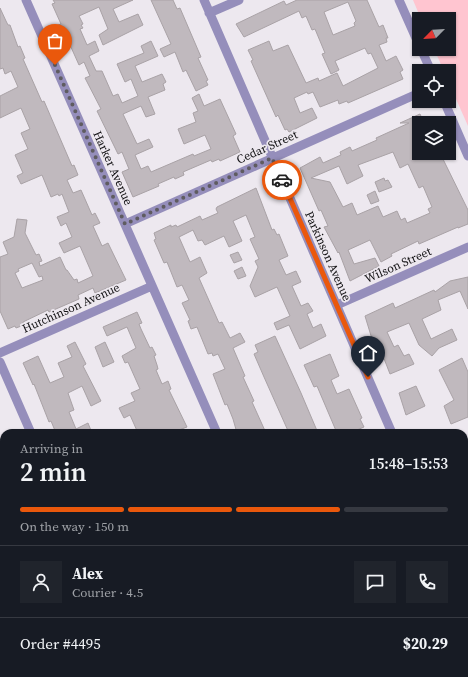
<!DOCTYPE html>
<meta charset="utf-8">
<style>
:root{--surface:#171b24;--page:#20242c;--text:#f1f3f6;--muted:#9ea1a6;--line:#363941;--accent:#ea580c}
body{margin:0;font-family:"Source Serif 4",serif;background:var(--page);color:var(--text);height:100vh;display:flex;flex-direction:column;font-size:15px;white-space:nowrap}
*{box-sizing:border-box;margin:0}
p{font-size:13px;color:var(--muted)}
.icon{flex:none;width:22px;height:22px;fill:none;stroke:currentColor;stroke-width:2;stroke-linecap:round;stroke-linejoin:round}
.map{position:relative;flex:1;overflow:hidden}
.sheet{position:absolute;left:0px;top:429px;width:468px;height:248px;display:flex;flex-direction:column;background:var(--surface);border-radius:12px 12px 0 0;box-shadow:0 1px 3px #0004}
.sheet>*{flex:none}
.needle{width:26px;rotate:246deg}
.tools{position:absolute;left:412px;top:12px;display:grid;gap:8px}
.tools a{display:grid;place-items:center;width:44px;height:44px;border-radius:0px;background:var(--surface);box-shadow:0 1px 3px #0004;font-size:20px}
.pin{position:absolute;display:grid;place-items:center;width:34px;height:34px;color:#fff;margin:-41px -17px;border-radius:50% 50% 50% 0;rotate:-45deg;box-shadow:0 0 4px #0007}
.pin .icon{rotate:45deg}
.courier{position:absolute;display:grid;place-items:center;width:40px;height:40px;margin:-20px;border:3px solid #ea580c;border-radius:50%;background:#fff;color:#222;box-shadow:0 1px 5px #0007}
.head em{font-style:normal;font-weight:600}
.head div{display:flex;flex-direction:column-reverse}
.head{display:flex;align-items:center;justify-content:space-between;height:68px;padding:0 20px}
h1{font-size:26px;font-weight:600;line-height:30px}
.bar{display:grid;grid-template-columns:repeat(4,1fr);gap:6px 4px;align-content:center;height:48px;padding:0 20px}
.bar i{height:5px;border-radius:3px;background:var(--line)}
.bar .selected{background:var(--accent)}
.bar p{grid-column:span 4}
.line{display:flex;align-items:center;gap:10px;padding:0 20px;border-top:1px solid var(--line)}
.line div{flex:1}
.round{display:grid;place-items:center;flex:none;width:42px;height:42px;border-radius:0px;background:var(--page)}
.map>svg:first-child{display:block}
</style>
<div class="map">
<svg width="468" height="677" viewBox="0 0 468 677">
<rect width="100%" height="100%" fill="#ede8ef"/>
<path fill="#ffc5d0" d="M413 0H468V126L449 83V71H444L434 49H449V19H421Z"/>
<path fill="#c0b9be" stroke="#a9a2a6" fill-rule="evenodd" d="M53 0H133L113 9 119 22 138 14 143 25 103 45 99 35 108 29 99 7 79 16 83 24 81 25 83 28 80 29 87 45 95 41 99 51 89 56 96 71H102L113 96 118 94 122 103 138 96 131 79 125 82 117 64 144 53 141 46 151 41 158 56 135 66 142 82 162 74 166 82 163 84 165 90 148 97 155 114 146 117 141 106 123 114 137 144 149 139 153 147 135 155 141 169 148 166 151 172 193 154 194 156 211 149 205 135 184 144 178 129 196 122 193 113 198 111 192 98 199 94 204 106 220 99 236 134 233 136 240 152 220 161 219 159 212 162 211 160 183 172 184 175 175 179 174 177 158 184 159 186 133 197 122 172 129 169 122 152 118 154 97 111 101 109 85 78 90 76 84 62 79 65 66 36 61 38 58 32 56 26 61 24 52 4 55 3Z
M151 0H173L177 9 180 8 201 57 198 58 208 80 206 81 208 85 196 91 186 70 183 72 175 52 164 57 160 49 171 44Z
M297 0H367L379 27 383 25 388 38H386L387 42 379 45 386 61 396 56 403 70 400 72 403 79 348 103 347 101 339 104 338 100 320 107 313 92 308 94 307 92 294 98 300 113 312 108 317 118 289 132 287 129 285 130 278 115 276 117 251 61 253 60 248 50 269 41 273 51 288 45 306 83 318 78 319 81 337 73 343 86 378 68 371 53 368 54 365 48 335 61 339 70 331 74 322 54 325 53 315 29 312 30 306 16 302 18 299 11 244 37 236 24 284 1 286 5ZM348 2 356 21 354 23 355 26 333 35 324 12Z
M0 8 6 21 8 25H10L18 47 20 46 25 58 23 59 42 102 44 101 72 166 74 165 78 175 67 180 73 193 81 190 92 215 95 213 100 223 93 226 102 246 108 243 126 280 95 293 93 288 78 295 79 299 49 312 48 310 23 322 24 325 16 328 15 326 8 329 0 311V257L8 254 3 242 14 237 17 219 27 220 25 233 36 255 39 254 42 261 39 262 40 266 60 257 66 270H67L74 280 77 279 78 283 93 276 80 246 64 253 59 243 72 237 66 223 61 226 57 217 69 212 62 194 59 196 58 194 51 197 42 175 21 184 17 176 23 173 15 155 28 149 21 133 30 129 21 108 0 118V96L18 87 11 71 5 74 3 68 0 69ZM32 263 39 277 42 276 43 280 22 288 15 273 19 271 18 269Z
M420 114 424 123H419V153H440L468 210V224L458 228V227L419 244 418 241 391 254 392 256 381 262 370 240 348 250 354 264 375 258 379 266 350 281 339 252 338 253 324 227 328 226 321 210 319 211 300 168 320 157 323 163 341 155 340 152 350 147 352 151 377 140 376 138 409 123H400ZM393 152 400 168 408 164 419 188 423 186 432 207 428 209 430 213 407 223 405 218 401 220 397 211 383 217 378 206 357 215 352 203 343 207 330 182 311 178 339 166 347 184 363 176 358 165Z
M384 178 385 181 388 180 392 187 379 192 375 182Z
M256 188 272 230 274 229 277 235 279 234 288 256 279 260 286 275 296 271 301 282 292 286 301 306 308 303 313 311 307 314 313 328 321 324 326 336 300 349 289 325 277 330 274 323 290 316 277 287 255 297 250 286 258 267 255 261 259 259 250 239 255 237 246 215 233 221 242 241 229 247 224 236 205 245 202 240 198 241 193 230 179 237 190 262 200 257 207 273 199 278 219 323 222 322 230 338 240 333 245 342 233 348 245 376 243 377 254 401 252 402 266 433H237L233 419 227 404 225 405 213 374 225 369 218 354 213 356 212 353 208 354 197 327 191 329 188 321 190 320 182 303 189 300 182 285 177 287 167 262 164 263 154 240 156 239 154 233 171 225V227L176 225 177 227 200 216 202 220 218 213 216 209 217 207Z
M375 191 379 201 371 204 367 195Z
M238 252 242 260 234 263 230 255Z
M242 267 246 276 238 279 234 271Z
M468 277V309L460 291 438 300 441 310 422 319 431 339 452 329 457 340 439 348 432 356 419 345 409 323 387 332 394 347 398 345 404 356 409 354 414 364 390 374 376 338 372 339 365 316 393 303 395 308 434 290 435 292 450 281Z
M137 312 142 323 139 324 141 329 150 348 152 347 156 355 154 356 157 365 158 369 156 370 162 384 168 381 171 389 169 390 187 427 179 430 180 433H138L130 415 124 418 119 408 135 401 131 393 140 389 128 362 125 363 122 356 136 348 127 327 107 336 103 327Z
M275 336 301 393 318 433H289L264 377 254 354 258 352 255 345Z
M75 342 86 364 83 366 101 401 91 406 82 386 68 393 74 410 69 412 76 429 88 423 92 433H56L51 421 49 422 34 384 33 385 23 363 38 356 50 383 64 377 58 363 72 357 67 346Z
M105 342 114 362 103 367 95 347Z
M330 354 339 376 331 380 337 394 349 389 362 418 360 419 364 427 350 433H337L317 386 314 387 304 365Z
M462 358 468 372V417L451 424 444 406 454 400 439 370Z
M416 386 425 406 406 415 399 393Z"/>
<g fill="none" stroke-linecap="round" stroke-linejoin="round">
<path stroke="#958ebb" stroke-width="9" d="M26 0 217 433
M204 0 392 433
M399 0 419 45
M209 13 239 0
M421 49 431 71
M444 101 468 156
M125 224 419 93
M337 305 468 247
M0 353 152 286
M0 362 31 433
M464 449 468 448
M464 595 468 604
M464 653 468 651
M0 655 4 653
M136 673 138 677
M324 673 325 677
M411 677 420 673"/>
</g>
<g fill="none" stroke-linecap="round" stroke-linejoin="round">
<path stroke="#5f5c60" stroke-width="4" stroke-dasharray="0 7.2" d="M55 65 125 224 272 158 282 180"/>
<path stroke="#ea580c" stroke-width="5" d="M282 180 368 377"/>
</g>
<g text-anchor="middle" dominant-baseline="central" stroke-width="3.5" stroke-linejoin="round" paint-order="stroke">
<g font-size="12" fill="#121113" stroke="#ede8ef">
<text transform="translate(267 147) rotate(-24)">Cedar Street</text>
<text transform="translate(113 168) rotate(66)">Harker Avenue</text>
<text transform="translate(328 256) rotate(66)">Parkinson Avenue</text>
<text transform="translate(398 265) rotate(-24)">Wilson Street</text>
<text transform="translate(71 308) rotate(-24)">Hutchinson Avenue</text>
</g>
</g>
</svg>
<div class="tools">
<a><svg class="needle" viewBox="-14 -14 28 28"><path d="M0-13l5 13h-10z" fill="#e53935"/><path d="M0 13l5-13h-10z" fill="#9ea1a6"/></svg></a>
<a><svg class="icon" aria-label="locate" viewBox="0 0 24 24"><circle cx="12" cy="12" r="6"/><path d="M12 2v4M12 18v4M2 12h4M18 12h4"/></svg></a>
<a><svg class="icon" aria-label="layers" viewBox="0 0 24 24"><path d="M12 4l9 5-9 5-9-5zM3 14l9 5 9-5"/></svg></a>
</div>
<div class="pin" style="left:55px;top:65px;background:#ea580c"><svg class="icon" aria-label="bag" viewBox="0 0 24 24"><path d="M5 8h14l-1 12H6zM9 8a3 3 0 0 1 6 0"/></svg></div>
<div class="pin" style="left:368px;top:377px;background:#1f2937"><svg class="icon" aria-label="home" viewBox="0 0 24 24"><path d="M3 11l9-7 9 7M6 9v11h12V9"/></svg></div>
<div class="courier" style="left:282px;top:180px"><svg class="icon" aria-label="car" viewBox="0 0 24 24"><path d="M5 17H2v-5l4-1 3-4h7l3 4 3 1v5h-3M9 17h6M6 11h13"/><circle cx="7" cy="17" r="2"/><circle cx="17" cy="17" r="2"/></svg></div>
<section class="sheet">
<div class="head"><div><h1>2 min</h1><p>Arriving in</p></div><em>15:48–15:53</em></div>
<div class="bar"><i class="selected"></i><i class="selected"></i><i class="selected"></i><i></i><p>On the way · 150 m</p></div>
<div class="line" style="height:72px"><a class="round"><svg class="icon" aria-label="person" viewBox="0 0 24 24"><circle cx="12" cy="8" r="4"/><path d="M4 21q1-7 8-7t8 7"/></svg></a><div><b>Alex</b><p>Courier · 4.5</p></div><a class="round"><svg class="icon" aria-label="chat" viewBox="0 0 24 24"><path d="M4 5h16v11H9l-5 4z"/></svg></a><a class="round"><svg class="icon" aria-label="phone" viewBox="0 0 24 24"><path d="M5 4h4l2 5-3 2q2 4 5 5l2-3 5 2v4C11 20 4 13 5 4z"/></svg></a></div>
<div class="line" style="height:52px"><div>Order #4495</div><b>$20.29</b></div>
</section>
</div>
